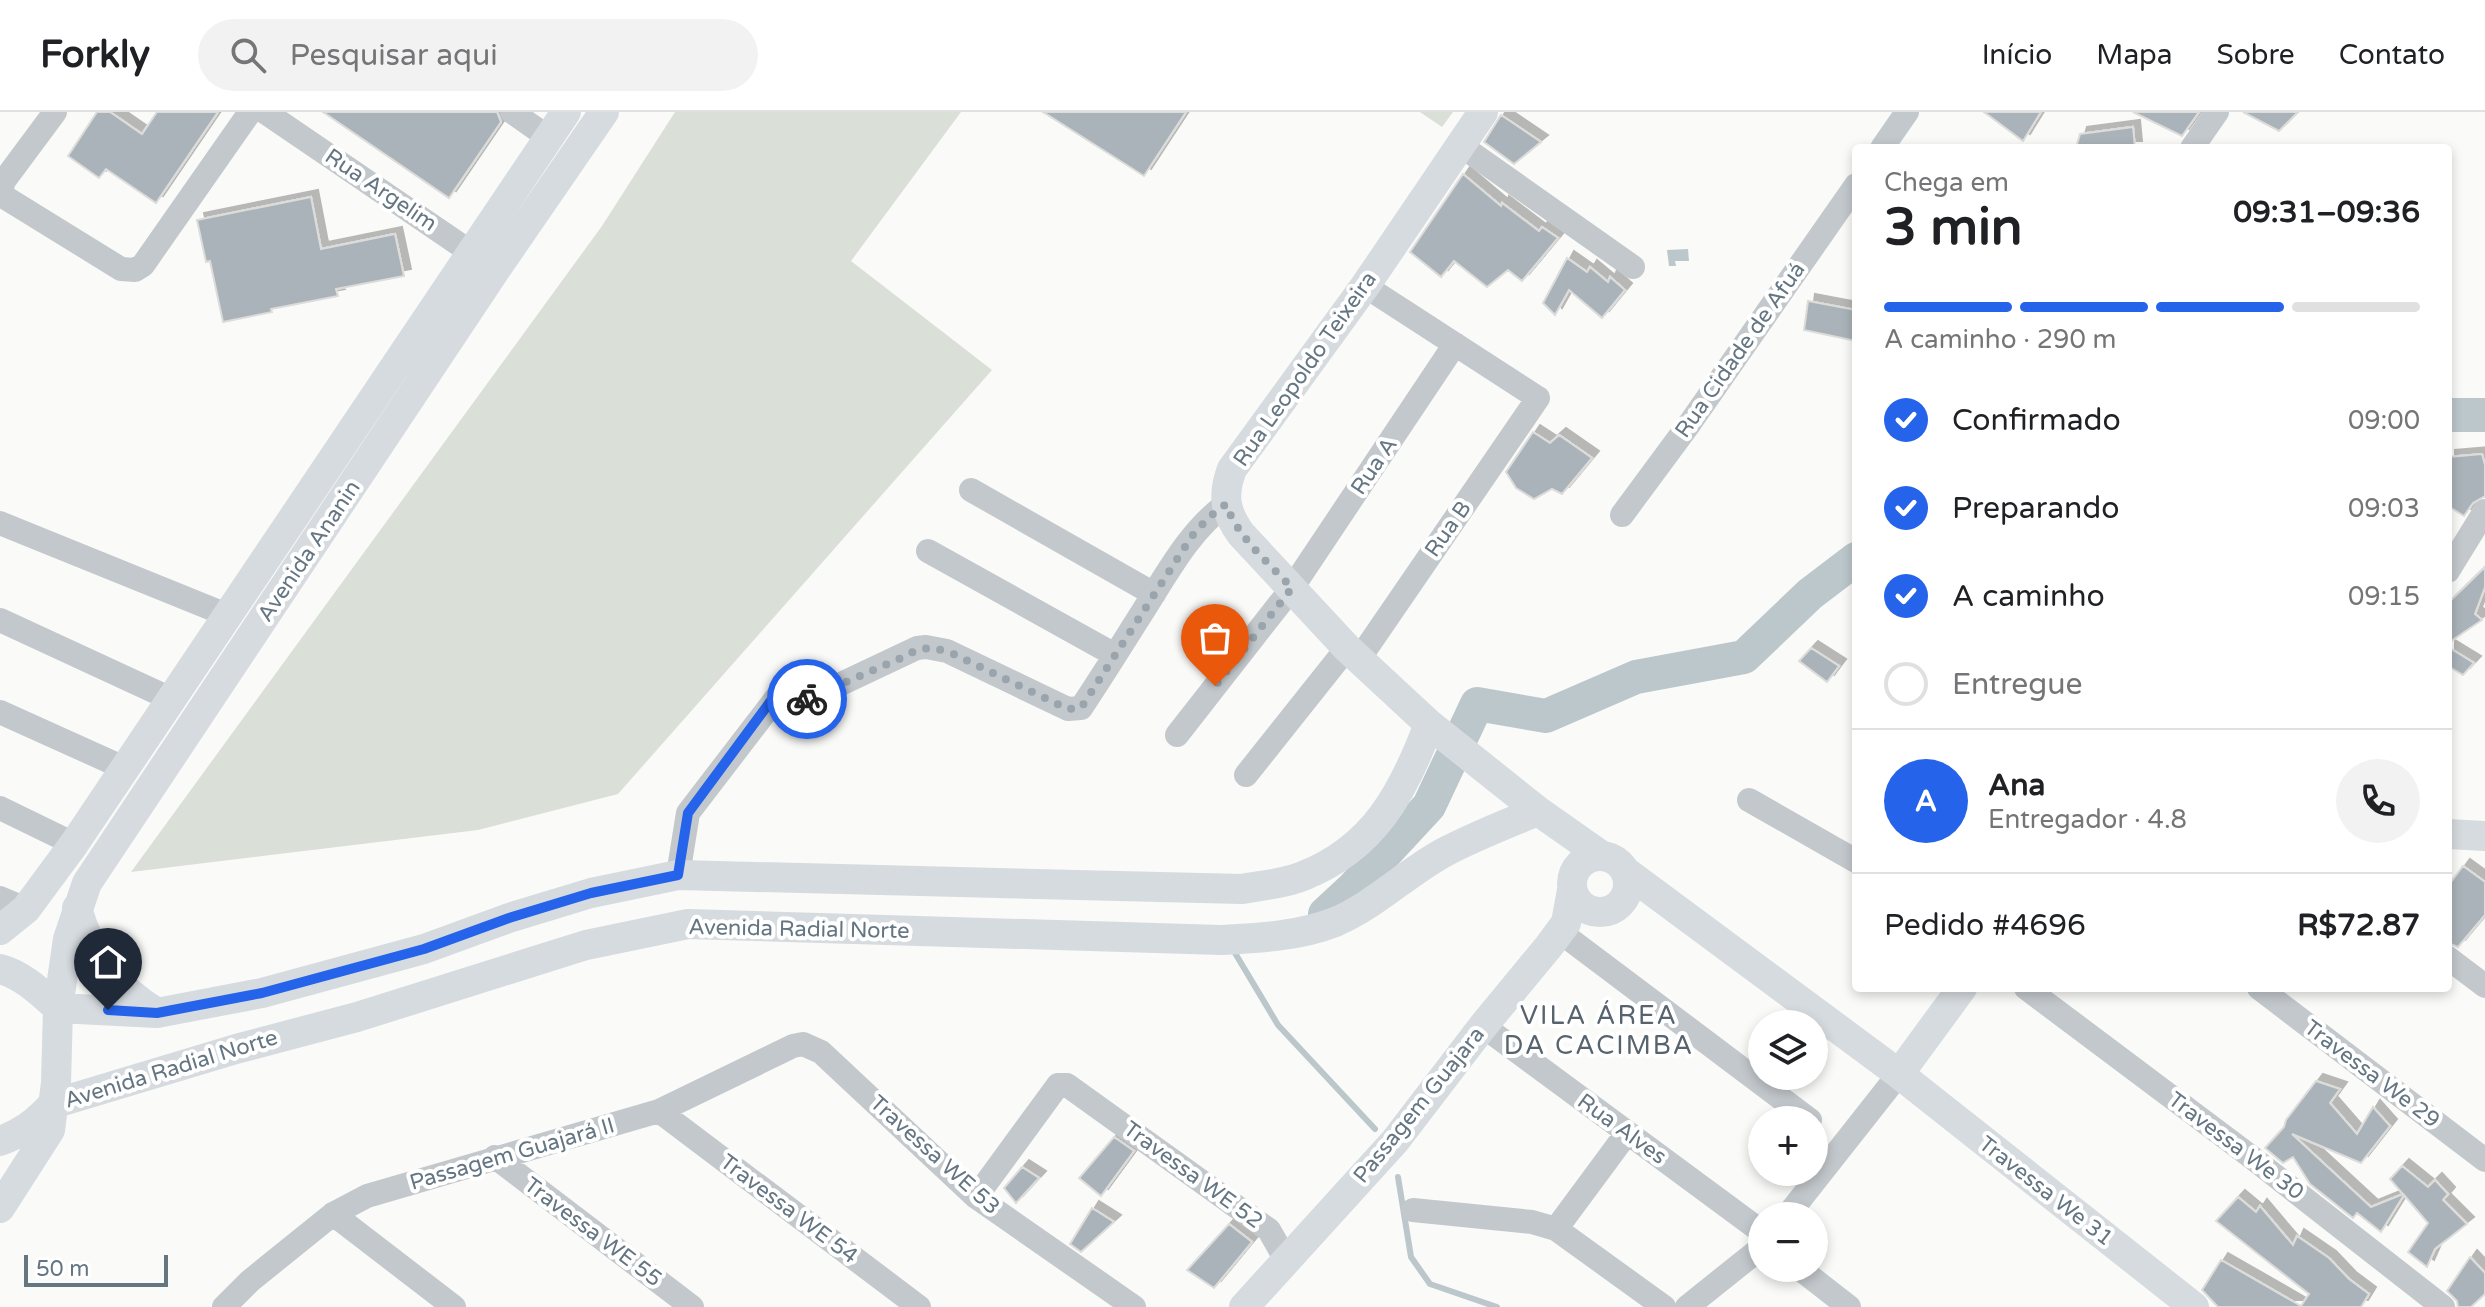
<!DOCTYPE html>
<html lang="pt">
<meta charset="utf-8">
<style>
:root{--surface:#fff;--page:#f2f2f2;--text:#202124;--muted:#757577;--line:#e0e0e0;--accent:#2563eb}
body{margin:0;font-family:"Varela Round",sans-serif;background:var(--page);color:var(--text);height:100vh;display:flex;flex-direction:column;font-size:30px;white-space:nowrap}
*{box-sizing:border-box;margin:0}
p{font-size:26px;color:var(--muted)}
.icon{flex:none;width:44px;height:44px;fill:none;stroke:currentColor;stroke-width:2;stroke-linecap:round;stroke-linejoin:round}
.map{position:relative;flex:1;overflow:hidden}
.panel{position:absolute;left:1852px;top:32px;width:600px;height:848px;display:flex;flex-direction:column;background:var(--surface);border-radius:8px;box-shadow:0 4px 12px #0003}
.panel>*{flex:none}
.buttons{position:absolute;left:1748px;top:898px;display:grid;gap:16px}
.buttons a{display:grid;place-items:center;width:80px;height:80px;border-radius:50%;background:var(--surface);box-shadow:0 4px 12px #0003;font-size:40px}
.scale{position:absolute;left:24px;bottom:20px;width:144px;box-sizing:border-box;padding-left:8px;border:4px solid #657683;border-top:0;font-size:22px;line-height:28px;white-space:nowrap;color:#657683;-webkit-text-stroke:6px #fff;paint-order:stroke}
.pin{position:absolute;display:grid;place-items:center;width:68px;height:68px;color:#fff;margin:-82px -34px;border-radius:50% 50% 50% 0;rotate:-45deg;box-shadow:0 0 8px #0007}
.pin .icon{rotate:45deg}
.courier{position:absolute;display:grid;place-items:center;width:80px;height:80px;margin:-40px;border:6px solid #2563eb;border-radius:50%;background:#fff;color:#222;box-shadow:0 2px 10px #0007}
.summary em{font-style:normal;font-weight:800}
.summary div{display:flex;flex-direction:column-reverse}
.summary{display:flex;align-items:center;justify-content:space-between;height:136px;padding:0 32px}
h1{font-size:52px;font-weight:800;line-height:60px}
.bar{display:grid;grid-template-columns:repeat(4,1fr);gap:12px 8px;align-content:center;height:96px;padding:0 32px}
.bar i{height:10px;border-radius:6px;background:var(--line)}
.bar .current{background:var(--accent)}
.bar p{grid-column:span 4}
.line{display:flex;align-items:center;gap:20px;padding:0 32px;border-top:2px solid var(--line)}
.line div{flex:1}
.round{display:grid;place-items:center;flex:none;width:84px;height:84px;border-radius:42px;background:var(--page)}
ol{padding:0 32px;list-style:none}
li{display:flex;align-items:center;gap:24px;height:88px}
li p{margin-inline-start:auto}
li .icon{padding:8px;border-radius:50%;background:var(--accent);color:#fff;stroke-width:4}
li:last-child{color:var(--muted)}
li i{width:44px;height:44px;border:4px solid var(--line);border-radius:50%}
header{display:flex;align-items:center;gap:48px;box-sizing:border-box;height:112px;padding:0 40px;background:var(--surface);border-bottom:2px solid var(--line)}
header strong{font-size:38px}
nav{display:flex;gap:44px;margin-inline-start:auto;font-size:28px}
.search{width:560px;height:72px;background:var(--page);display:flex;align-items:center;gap:20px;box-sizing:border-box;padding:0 28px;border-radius:44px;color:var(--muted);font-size:30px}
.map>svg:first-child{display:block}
</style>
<header>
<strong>Forkly</strong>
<div class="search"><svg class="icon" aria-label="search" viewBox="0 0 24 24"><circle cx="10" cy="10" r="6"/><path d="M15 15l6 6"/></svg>Pesquisar aqui</div>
<nav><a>Início</a><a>Mapa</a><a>Sobre</a><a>Contato</a></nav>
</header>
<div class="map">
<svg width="2485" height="1195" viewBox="0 0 2485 1195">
<defs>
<filter id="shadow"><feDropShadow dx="7" dy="-7" stdDeviation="0" flood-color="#0004"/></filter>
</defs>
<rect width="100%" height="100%" fill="#fafaf8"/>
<path fill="#dadfd7" d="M675 0H961L851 149 992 258 618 682 478 718 131 760 602 114Z
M1420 0H1453L1442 15Z"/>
<path fill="#bbc7cb" d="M1688 137 1689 149H1675L1676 154H1669L1667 138Z"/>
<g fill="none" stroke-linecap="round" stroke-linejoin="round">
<path stroke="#bbc7cb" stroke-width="6" d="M1232 836 1278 913 1375 1017
M1398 1065 1411 1145 1430 1172 1497 1195"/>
<path stroke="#bbc7cb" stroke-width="34" d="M2448 303H2485
M1325 802 1352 777 1429 694 1477 592 1546 604 1636 565 1744 545 1810 482 1856 447"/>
</g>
<path fill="#aab3b9" stroke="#dcdcda" stroke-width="2" filter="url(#shadow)" d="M97 0H110L142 22 157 0H218L156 91 106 57 99 66 68 44Z
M323 0H497L501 10 449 86Z
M1043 0H1186L1144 64Z
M1984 0H2041L2023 29Z
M2133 0H2199L2182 24Z
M2243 0H2298L2279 19Z
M1501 3 1541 30 1514 52 1484 30Z
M2133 15 2135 36H2076L2080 22Z
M1463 62 1501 94 1502 91 1539 119 1542 115 1558 126 1522 169 1508 158 1487 175 1454 149 1441 165 1410 140Z
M311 85 321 137 395 122 404 164 336 177 338 184 271 197 272 200 223 210 210 149 206 150 197 108Z
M1567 146 1587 160 1590 155 1608 170 1610 165 1625 178 1602 206 1569 178 1555 203 1543 191Z
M1808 189 1856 198V229L1804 218Z
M1533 320 1550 331 1559 323 1592 346 1562 382 1552 377 1534 387 1516 376 1506 360Z
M2482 342 2485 353V384L2473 391 2464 404 2448 394V345Z
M2485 455V475L2475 502 2482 508 2448 531V491Z
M2448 535 2474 551 2463 563 2448 554Z
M1811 536 1839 554 1827 570 1799 549Z
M2463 754 2485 770V803L2458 835 2448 831V774Z
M2316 969 2340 977 2330 991 2357 1022 2373 995 2390 1014 2361 1051 2292 1022 2371 1095 2403 1082 2390 1067 2402 1054 2428 1075 2435 1068 2448 1082 2443 1088 2467 1112 2435 1137 2427 1155 2408 1140 2428 1111 2404 1083 2381 1120 2357 1101 2353 1106 2310 1072 2293 1045 2283 1051 2265 1036 2284 1015 2286 1008Z
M1114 1025 1134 1039 1101 1084 1079 1066Z
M1022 1055 1039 1066 1016 1091 1004 1076Z
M2238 1085 2256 1100 2260 1094 2293 1133 2297 1124 2329 1146 2349 1167 2369 1182 2361 1195H2218L2202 1178 2221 1148 2301 1194 2309 1182 2216 1109Z
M1092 1096 1114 1110 1081 1140 1070 1132Z
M1229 1112 1252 1130 1214 1176 1187 1158Z
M2470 1145 2485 1161V1182L2471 1195H2458L2457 1189 2447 1179Z"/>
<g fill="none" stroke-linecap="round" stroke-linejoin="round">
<path stroke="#c3c8cc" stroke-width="24" d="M55 0 3 70 2 79 6 86 121 157 135 158 143 153 250 0
M265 0 485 150
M512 0 549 26
M1460 33 1633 155
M1882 36 1907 0
M2192 36 2217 0
M971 378 1154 482
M1622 403 1690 311 1856 73
M0 411 227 503
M928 439 1115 543
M2448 459 2485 399
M0 508 171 587
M1359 547 1538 286 1365 174
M0 600 124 656
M1177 623 1292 476 1455 232
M1246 663 1347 536
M1749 688 1856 749
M0 696 74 732
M678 763 688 701 780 581 809 587 917 536 926 535 947 539 1068 597 1081 596C1103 563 1124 529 1145 496 1169 458 1190 419 1226 392
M0 786 26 797
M1568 826 1810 1008
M2448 846 2485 874
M2026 876 2250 1044 2443 1195
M2259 876 2485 1048
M1483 914 1762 1120
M659 999 919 1195
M495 1045 692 1195
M976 1085 1058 973H1067L1269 1118 1286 1148
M1413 1098 1532 1110 1556 1117 1664 1195
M333 1102 454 1195
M1787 1104 1899 962
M1556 1117 1627 1021
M1799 1156 1849 1195
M224 1195 250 1169 333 1102 367 1084 659 999 793 934 803 932 821 940 976 1085 1134 1195
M1687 1195 1762 1135"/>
<path stroke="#d6dbdf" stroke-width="30" d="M1483 0 1365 174 1232 357C1222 383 1225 400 1241 422L1347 536 1429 612 1538 699 1602 744
M2448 722 2485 724
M1572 772a28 28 0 1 1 56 0a28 28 0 1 1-56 0Z
M1625 759 1899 962 2194 1195
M77 796C90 843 115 875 157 901
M0 818 26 797 74 732 566 0
M0 857C23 863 41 881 58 896
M58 896 157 901 262 881 424 837 509 806 591 781 678 763 1242 777C1262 773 1285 772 1303 764 1374 736 1403 681 1429 612
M1899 962 1962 876
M53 992 236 937 357 905 586 833 688 812 1221 828C1259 826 1300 824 1335 810 1375 793 1405 762 1443 741 1473 725 1506 712 1538 699
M0 1029C22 1021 37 1010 53 992
M0 1096 50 1018 56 971 58 896 68 827 87 771 496 157 604 0
M1244 1195 1395 1029 1483 914 1549 834 1566 811 1572 778"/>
</g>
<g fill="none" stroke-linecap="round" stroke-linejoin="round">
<path stroke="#99a4ac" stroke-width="8" stroke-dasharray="0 14.4" d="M807 587 906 544C921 534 930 536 947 539L1068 597 1081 596 1192 424 1208 406 1226 392C1238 426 1268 450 1292 476L1215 574"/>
<path stroke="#2563eb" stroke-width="10" d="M108 898 157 901 262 881 424 837 509 806 591 781 678 763 688 701 770 590 780 581H788L807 587"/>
</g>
<g text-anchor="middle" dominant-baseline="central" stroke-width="8" stroke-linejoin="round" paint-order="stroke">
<g font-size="22" fill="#657683" stroke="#fff">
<text transform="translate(381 78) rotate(34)">Rua Argelim</text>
<text transform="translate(1740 238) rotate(-55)">Rua Cidade de Afuá</text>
<text transform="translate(1305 257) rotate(-55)">Rua Leopoldo Teixeira</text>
<text transform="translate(1374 354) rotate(-56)">Rua A</text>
<text transform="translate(1448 417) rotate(-55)">Rua B</text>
<text transform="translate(309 439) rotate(-56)">Avenida Ananin</text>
<text transform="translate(799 817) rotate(1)">Avenida Radial Norte</text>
<text transform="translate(171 957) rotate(-17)">Avenida Radial Norte</text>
<text transform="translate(2372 962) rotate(37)">Travessa We 29</text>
<text transform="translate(1419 993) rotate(-51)">Passagem Guajara</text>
<text transform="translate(1622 1017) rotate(36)">Rua Alves</text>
<text transform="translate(2236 1034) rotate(37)">Travessa We 30</text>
<text transform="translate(512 1042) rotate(-16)">Passagem Guajará II</text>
<text transform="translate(935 1043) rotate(42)">Travessa WE 53</text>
<text transform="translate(1193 1063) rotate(36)">Travessa WE 52</text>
<text transform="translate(2046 1079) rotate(38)">Travessa We 31</text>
<text transform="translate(789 1097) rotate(37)">Travessa WE 54</text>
<text transform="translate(593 1120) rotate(37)">Travessa WE 55</text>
</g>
<g font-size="26" letter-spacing="2" fill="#57646e" stroke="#fff">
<text x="1599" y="903">VILA ÁREA<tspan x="1599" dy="30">DA CACIMBA</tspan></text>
</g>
</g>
</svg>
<div class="buttons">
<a><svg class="icon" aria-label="layers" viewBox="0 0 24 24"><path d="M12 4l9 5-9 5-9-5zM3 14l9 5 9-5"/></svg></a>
<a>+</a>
<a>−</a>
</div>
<div class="scale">50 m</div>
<div class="pin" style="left:1215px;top:574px;background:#ea580c"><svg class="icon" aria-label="bag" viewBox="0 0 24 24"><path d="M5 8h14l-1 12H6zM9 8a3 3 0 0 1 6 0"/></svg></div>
<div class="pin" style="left:108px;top:898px;background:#1f2937"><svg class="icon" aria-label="home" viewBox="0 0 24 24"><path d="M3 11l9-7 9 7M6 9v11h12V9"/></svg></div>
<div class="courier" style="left:807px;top:587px"><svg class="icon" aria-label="bike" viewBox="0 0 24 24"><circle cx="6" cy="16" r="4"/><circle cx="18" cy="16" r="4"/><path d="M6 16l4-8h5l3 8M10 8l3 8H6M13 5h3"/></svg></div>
<section class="panel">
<div class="summary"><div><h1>3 min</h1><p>Chega em</p></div><em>09:31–09:36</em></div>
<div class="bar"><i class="current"></i><i class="current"></i><i class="current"></i><i></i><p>A caminho · 290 m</p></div>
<ol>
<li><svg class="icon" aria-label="check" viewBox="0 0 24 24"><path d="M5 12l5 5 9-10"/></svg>Confirmado<p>09:00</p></li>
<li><svg class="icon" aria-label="check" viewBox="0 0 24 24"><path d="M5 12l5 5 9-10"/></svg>Preparando<p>09:03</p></li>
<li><svg class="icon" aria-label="check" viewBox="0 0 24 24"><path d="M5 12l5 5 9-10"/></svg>A caminho<p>09:15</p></li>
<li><i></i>Entregue</li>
</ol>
<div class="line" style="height:144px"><b class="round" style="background:var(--accent);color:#fff">A</b><div><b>Ana</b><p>Entregador · 4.8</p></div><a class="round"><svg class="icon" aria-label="phone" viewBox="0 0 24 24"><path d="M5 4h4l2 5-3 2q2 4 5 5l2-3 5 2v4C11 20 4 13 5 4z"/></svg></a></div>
<div class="line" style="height:104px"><div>Pedido #4696</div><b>R$72.87</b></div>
</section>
</div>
